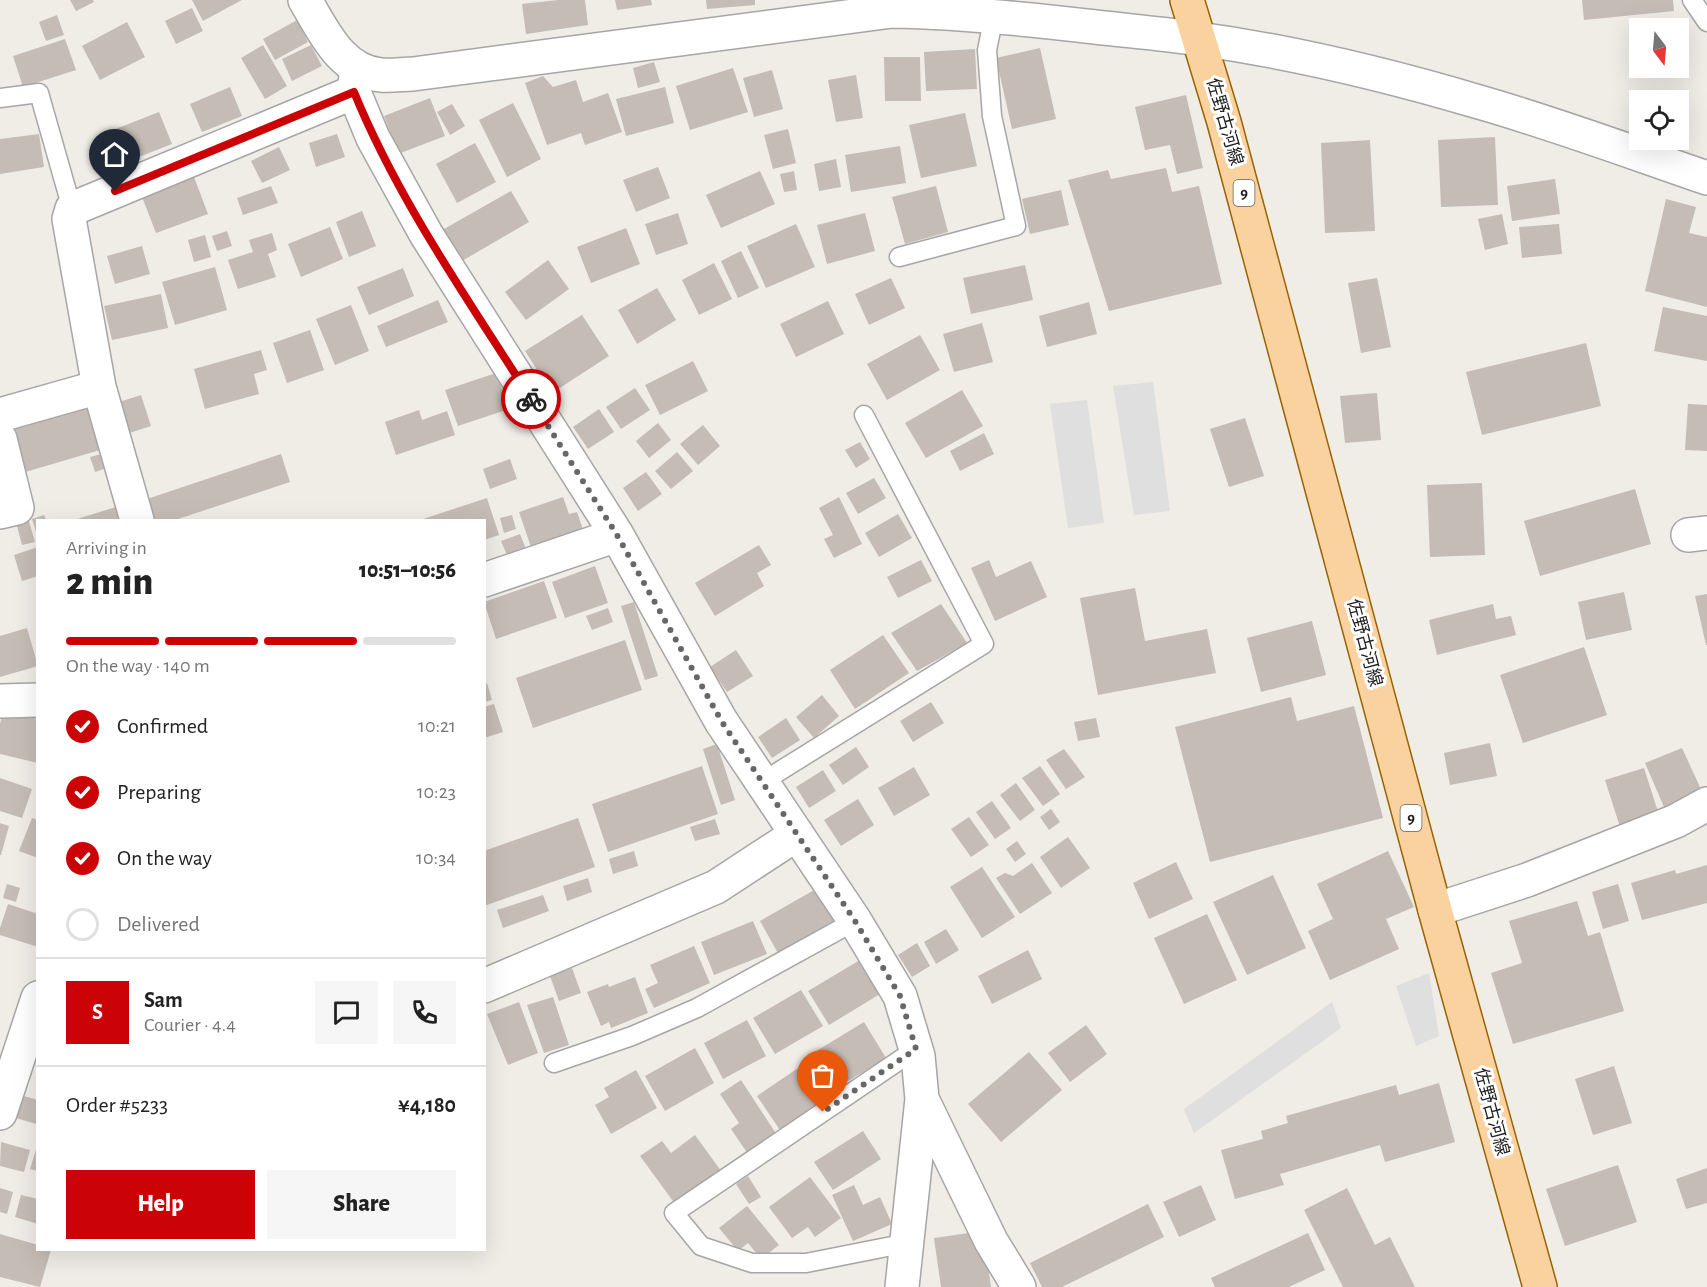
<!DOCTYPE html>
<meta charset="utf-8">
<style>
:root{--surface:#fff;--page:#f6f6f6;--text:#222;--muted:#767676;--line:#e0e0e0;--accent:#cb0307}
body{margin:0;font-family:"Alegreya Sans","Noto Sans JP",sans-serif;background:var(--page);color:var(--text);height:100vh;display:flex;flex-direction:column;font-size:22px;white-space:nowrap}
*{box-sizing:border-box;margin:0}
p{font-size:20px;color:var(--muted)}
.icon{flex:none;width:33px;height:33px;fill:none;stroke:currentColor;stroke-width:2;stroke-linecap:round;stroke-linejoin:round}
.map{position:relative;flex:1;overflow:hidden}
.sheet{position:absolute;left:36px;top:519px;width:450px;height:732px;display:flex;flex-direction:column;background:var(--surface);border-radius:0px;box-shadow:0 6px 24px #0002}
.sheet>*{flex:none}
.needle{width:39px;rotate:164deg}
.buttons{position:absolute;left:1629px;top:18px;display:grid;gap:12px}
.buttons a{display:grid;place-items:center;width:60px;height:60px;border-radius:0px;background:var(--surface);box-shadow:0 6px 24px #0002;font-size:30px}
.pin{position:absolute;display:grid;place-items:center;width:51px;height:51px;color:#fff;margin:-62px -26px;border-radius:50% 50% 50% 0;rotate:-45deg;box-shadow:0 0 6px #0007}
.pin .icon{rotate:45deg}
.courier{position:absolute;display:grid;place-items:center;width:60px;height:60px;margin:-30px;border:4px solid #cb0307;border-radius:50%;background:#fff;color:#222;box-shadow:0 2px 8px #0007}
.headline em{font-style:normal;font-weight:800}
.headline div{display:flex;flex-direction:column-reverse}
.headline{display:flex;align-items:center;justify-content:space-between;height:102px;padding:0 30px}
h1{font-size:39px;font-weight:800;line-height:45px}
.bar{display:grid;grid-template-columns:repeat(4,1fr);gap:9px 6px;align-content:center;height:72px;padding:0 30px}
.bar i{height:8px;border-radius:4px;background:var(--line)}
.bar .selected{background:var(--accent)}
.bar p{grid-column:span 4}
.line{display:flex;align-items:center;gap:15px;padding:0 30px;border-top:2px solid var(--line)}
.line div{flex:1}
.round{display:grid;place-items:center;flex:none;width:63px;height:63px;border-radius:0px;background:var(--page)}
ol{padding:0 30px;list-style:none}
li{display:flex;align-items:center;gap:18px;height:66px}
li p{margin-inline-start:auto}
li .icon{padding:6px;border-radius:50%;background:var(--accent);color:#fff;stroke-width:4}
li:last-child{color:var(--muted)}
li i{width:33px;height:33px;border:3px solid var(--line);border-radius:50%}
.cta{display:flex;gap:12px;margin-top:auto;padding:12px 30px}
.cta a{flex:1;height:69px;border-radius:0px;background:var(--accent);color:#fff;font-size:24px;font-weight:800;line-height:69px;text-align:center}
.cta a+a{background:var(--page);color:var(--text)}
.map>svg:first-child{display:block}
</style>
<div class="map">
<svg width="1707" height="1287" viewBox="0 0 1707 1287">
<rect width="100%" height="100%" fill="#f0ece6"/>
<path fill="#dfdfdf" d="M1153 382 1170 511 1134 515 1113 386Z
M1087 400 1104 523 1068 528 1050 404Z
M1429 973 1439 1036 1416 1046 1396 986Z
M1332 1002 1341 1028 1194 1133 1184 1109Z"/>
<path fill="#c5bcb5" d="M70 0H93L94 2 76 11Z
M192 0H242L203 21Z
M558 0H585L588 25 526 34 522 4Z
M615 0H651L652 5 617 10Z
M706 0H755V5L707 9Z
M1582 0H1673L1674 11 1584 20Z
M192 8 203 31 176 44 165 21Z
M57 15 64 35 46 41 39 22Z
M297 20 308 42 275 60 263 39Z
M127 22 145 57 100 80 82 46Z
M65 39 76 70 23 87 13 56Z
M263 45 287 86 265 99 241 58Z
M311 45 322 66 292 81 282 59Z
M1040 48 1056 119 1012 129 996 58Z
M975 49 977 89 926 91 924 52Z
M884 57H920L921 101H885Z
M654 62 660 82 638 88 633 68Z
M733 68 748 112 690 130 676 86Z
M772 70 783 109 754 117 743 78Z
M856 75 863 118 836 122 828 80Z
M543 76 553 87 576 80 583 102 608 93 622 132 585 145 581 133 547 145 525 83Z
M230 87 242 116 202 132 190 104Z
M665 87 674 123 626 136 616 99Z
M1186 95 1203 168 1177 174 1170 145 1145 150 1135 107Z
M430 98 445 136 398 154 384 116Z
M513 103 541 159 507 177 479 120Z
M452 104 465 126 450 135 437 112Z
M159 112 172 144 126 162 113 130Z
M965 113 977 166 921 178 909 125Z
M788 129 796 163 773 169 764 135Z
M39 134 44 167 0 174V139Z
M337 134 345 157 316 167 309 143Z
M1495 137 1498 205 1441 207 1438 140Z
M1370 140 1375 231 1325 233 1321 143Z
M475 143 496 182 457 203 436 164Z
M900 146 906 183 851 192 845 155Z
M279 147 290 170 262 183 251 161Z
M836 159 841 187 819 191 814 164Z
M658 167 670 198 636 212 623 180Z
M1166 168 1172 192 1199 186 1222 284 1109 311 1068 180 1108 170 1111 179Z
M760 171 775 204 721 228 706 195Z
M794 171 797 190 784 192 780 174Z
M194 177 208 214 156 233 142 197Z
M1555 179 1560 214 1512 221 1507 186Z
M271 186 278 203 243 215 237 198Z
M936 186 948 232 905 244 892 197Z
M1061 190 1069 225 1030 234 1022 199Z
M511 191 529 222 462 261 444 229Z
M1666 199 1696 207 1689 233 1707 237V307L1645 291Z
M362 211 376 246 349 257 336 222Z
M678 213 688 244 656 255 645 224Z
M865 213 875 251 827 264 817 225Z
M1502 214 1508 244 1485 250 1478 219Z
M796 224 815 267 766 288 747 246Z
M1559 224 1562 254 1522 258 1519 227Z
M330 227 343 259 301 277 288 244Z
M626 228 640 264 591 283 577 247Z
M227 231 232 246 217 251 212 236Z
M272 233 277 250 268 254 276 277 238 289 228 260 253 252 249 240Z
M205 235 211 257 194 262 188 240Z
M142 246 150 274 115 284 107 256Z
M741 251 759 288 738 298 721 261Z
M548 260 569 289 526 320 505 292Z
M714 263 732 299 699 315 682 280Z
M1025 265 1033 300 971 314 963 278Z
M215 267 227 310 175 325 162 282Z
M403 268 414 296 369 315 357 287Z
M891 278 905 308 869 325 855 294Z
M1377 278 1391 347 1361 353 1348 283Z
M657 288 676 320 637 344 618 310Z
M161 294 168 328 112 340 104 306Z
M438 300 448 322 386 347 377 326Z
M828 301 844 334 796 357 780 324Z
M1089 302 1097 334 1047 347 1039 316Z
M351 305 369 351 335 365 316 319Z
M1663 307 1707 316V361L1654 351Z
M582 315 609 356 552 393 525 351Z
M982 323 993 362 954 372 943 334Z
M310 330 324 370 287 383 273 343Z
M920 335 940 370 887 400 867 364Z
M1586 343 1601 406 1482 435 1466 372Z
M261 350 267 370 254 374 259 394 205 409 194 369Z
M693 361 708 391 660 415 645 385Z
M496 373 509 409 458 426 445 390Z
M635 388 650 410 621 429 606 407Z
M962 390 983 426 926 458 905 423Z
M1377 393 1381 440 1345 443 1340 396Z
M141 395 151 426 123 435 113 404Z
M87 402 100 450 22 473 7 425Z
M1688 404 1707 405V451L1685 450Z
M599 409 614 432 588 449 573 427Z
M419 410 422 420 447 411 455 435 396 455 385 422Z
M1245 418 1264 476 1229 487 1210 429Z
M658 423 671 440 649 458 636 441Z
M703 425 720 446 698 465 680 444Z
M984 433 994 454 960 471 950 451Z
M860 442 870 459 856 468 845 450Z
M677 452 693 471 671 489 655 471Z
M105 453 110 467 95 472 90 457Z
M281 454 290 482 175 520H148L141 501Z
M510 459 517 479 490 489 483 469Z
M646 472 662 494 638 511 623 488Z
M874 478 886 498 858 514 846 493Z
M1482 483 1485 555 1430 557 1427 485Z
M1635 489 1651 544 1540 576 1524 521Z
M563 497 569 514 577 512 585 535 533 553 519 512Z
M839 497 862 544 834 558 824 539 833 535 819 508Z
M487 498 499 535 484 540V520H420Z
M119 506 124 520H74Z
M898 514 912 538 879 557 865 533Z
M44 515 46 520H38L37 535 32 519Z
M512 515 516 529 504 533 500 518Z
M28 518 35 542 22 545 16 522Z
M520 534 528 554 510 562 501 541Z
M759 545 771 565 757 573 764 586 715 616 695 583Z
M38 547V576L22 581 14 555Z
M921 560 932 581 898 598 887 577Z
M989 560 996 577 1031 561 1047 597 995 621 971 568Z
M595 566 608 603 565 618 552 582Z
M544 581 557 618 496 639 484 602Z
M1135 588 1145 641 1207 629 1216 673 1098 695 1080 598Z
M1624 592 1632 630 1586 640 1578 602Z
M1707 594V645H1706L1695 596Z
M634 602 658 676 645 680 621 606Z
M941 604 967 643 917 671 891 633Z
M1493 604 1496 619 1511 616 1516 635 1437 655 1429 620Z
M608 608 613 622 592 630 586 616Z
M1312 621 1326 675 1261 692 1247 638Z
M27 628 38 666 0 677V636Z
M883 635 909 673 855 709 830 670Z
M625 640 642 690 533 728 516 678Z
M1584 647 1607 715 1523 743 1500 675Z
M736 650 753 676 727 692 710 667Z
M487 683 492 700 484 702V684Z
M822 695 839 716 814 738 796 717Z
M1291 697 1297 721 1354 706 1383 818 1210 862 1175 727Z
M931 702 944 723 913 742 900 721Z
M494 704 503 732 484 738V707Z
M3 711 38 719V763L0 754V724Z
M786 718 800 740 772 758 758 737Z
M1096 718 1100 737 1078 741 1074 722Z
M1490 743 1497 776 1450 785 1444 753Z
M717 744 735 800 721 805 703 749Z
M856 747 869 767 843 785 829 765Z
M1682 748 1705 798 1667 814 1645 763Z
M1064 749 1085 777 1066 789 1046 760Z
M702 766 718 814 608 852 592 804Z
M1040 766 1060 794 1043 806 1022 778Z
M914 767 930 795 894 816 878 788Z
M1644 768 1660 818 1621 830 1605 780Z
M823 770 836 791 809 808 796 787Z
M0 778 32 789 22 818 0 811Z
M1016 783 1035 810 1020 821 1000 795Z
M858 799 874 825 841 846 824 820Z
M992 801 1011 828 995 839 976 812Z
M1051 809 1060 822 1049 830 1040 817Z
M969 817 989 845 971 857 951 829Z
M32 818 38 820V858L19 851Z
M578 818 595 867 484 906V851Z
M715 819 720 834 695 841 690 827Z
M0 823 9 826 1 855H0Z
M1068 837 1090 868 1061 888 1040 857Z
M1017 841 1026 854 1015 862 1006 849Z
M634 851 638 866 613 874 609 859Z
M1388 851 1414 907 1386 919 1399 949 1330 980 1308 931 1333 919 1317 884Z
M1176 862 1193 899 1149 919 1133 883Z
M1032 863 1052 893 1020 914 996 878 1005 873 1013 876Z
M1707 865V903L1642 920 1631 883 1675 870 1676 874Z
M982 867 1015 917 982 938 950 887Z
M1273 875 1306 948 1247 975 1213 902Z
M588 878 592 892 567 901 563 886Z
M7 884 20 888 16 902 3 898Z
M1618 884 1629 921 1603 929 1592 892Z
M816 889 835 923 779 955 760 921Z
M543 895 549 911 503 928 497 910Z
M1577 901 1588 936 1600 932 1624 1011 1513 1044 1491 973 1522 963 1509 921Z
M8 904 38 914V947L0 935V928Z
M1207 914 1237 980 1184 1004 1154 938Z
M753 921 767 954 714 975 701 942Z
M946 929 959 950 936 964 924 942Z
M917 943 930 966 912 977 898 955Z
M694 946 710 983 654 1008 645 989 658 983 650 965Z
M1028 950 1042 979 992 1004 978 976Z
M860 960 880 994 829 1025 808 991Z
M572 968 581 993 559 1001 550 976Z
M635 977 648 1013 611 1028 609 1022 601 1026 587 992 608 984 609 987Z
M801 990 823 1026 775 1054 753 1018Z
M553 997 569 1045 544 1053 527 1005Z
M519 1002 538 1053 508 1065 487 1014Z
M747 1020 766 1056 723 1079 704 1043Z
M864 1022 886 1058 840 1086 818 1050Z
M1086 1025 1107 1054 1070 1082 1048 1053Z
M695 1048 714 1083 665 1111 645 1076Z
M1029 1052 1062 1090 1001 1142 968 1104Z
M804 1064 827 1099 780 1130 757 1096Z
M1614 1066 1632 1123 1593 1135 1575 1079Z
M636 1070 657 1108 611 1134 595 1105 609 1097 604 1088Z
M741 1080 777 1135 748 1154 731 1129 739 1123 720 1094Z
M1439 1083 1455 1142 1385 1162 1380 1145 1280 1174 1284 1185 1235 1199 1221 1150 1263 1139 1261 1131 1288 1123 1286 1116 1396 1085 1399 1095Z
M13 1093 38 1100 36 1124 6 1115Z
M863 1131 881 1159 833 1190 814 1162Z
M695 1135 724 1175 678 1208 640 1156 662 1141 671 1153Z
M1 1142 30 1150 24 1172 0 1166Z
M37 1146 38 1147V1171L30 1169Z
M1618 1165 1637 1222 1565 1246 1546 1189Z
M1707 1168V1203L1686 1209 1676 1179Z
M748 1176 761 1197 749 1204 736 1184Z
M810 1177 841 1218 815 1237 808 1227 792 1238 769 1207Z
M854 1185 863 1205 880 1197 892 1224 853 1241 832 1195Z
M1201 1185 1216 1220 1179 1237 1163 1202Z
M0 1188 13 1192 7 1214 0 1212Z
M1347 1188 1375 1245 1390 1237 1415 1287H1343L1304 1210Z
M21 1195 38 1199V1224L15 1217Z
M1148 1204 1164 1237 1062 1287H1042L1030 1263Z
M747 1206 779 1245 761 1259 748 1243 738 1251 719 1228Z
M983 1231 991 1287H941L934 1238Z
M1308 1233 1325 1270 1289 1287H1215L1211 1278Z
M0 1234 38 1245V1250H51L40 1287 0 1277Z"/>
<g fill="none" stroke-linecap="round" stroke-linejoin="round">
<defs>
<path id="service" d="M1692 0 1707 22
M0 98 39 93 72 209
M899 257 1016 226 992 116 987 50 994 16
M762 782 984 644 864 415
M554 1063 632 1036 697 1008 855 921
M907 1243 806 1263H752L701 1246 674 1213 916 1049"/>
<path id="minor" d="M357 68 354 92 373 138 426 234 617 535 721 721 855 921 900 996 918 1056 922 1099 902 1287
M0 415 99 387
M0 439 17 508 0 512
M137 520 99 387 69 219 72 209 354 92
M1688 535 1707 533
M484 580 617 535
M0 701 38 700
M1435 910 1527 880 1676 821 1707 804
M484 986 716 887 797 834
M922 1099 991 1241 1019 1287
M0 1113 38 998"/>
<path id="tertiary" d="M305 0C323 30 341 72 381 75 391 76 403 74 413 74L892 11C960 12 1027 19 1095 27 1130 31 1165 34 1199 39 1293 52 1388 75 1479 102 1556 124 1631 152 1707 178"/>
<path id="primary" d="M1187 0 1224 122 1435 910 1540 1287"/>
</defs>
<use href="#service" stroke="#a6a6a6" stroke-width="21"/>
<use href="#minor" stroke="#a6a6a6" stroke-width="36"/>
<use href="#tertiary" stroke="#a6a6a6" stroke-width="36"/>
<use href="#primary" stroke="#986403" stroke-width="36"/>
<use href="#service" stroke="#fff" stroke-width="18"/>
<use href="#minor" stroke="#fff" stroke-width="33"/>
<use href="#tertiary" stroke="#fff" stroke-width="33"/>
<use href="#primary" stroke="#fad2a0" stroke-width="33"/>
</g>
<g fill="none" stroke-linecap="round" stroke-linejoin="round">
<path stroke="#686765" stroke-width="6" stroke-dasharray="0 10.8" d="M531 399 617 535 722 722 855 921 900 996 916 1049 823 1112"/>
<path stroke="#cb0307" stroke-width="8" d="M115 191 354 92C399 202 468 299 531 399"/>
</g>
<g text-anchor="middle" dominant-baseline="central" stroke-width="6" stroke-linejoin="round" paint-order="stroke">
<g fill="#fff" stroke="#626262" stroke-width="1.5">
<rect x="1233.5" y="180" width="21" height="26" rx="4.5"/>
<rect x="1400.5" y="805" width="21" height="26" rx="4.5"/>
</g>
<g font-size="16" font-weight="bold" fill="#1f1f1f">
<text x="1244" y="193">9</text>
<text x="1411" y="818">9</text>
</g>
<g font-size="18" fill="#1f1f1f" stroke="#fff">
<text transform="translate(1224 122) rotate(74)">佐野古河線</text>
<text transform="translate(1364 643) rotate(75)">佐野古河線</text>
<text transform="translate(1491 1112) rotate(75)">佐野古河線</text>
</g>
</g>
</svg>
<div class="buttons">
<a><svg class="needle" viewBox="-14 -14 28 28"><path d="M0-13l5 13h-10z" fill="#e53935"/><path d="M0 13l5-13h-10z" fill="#767676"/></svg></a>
<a><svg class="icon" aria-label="locate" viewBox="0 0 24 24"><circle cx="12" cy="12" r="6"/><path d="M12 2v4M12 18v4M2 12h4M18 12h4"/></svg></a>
</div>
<div class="pin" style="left:823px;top:1112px;background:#ea580c"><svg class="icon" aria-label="bag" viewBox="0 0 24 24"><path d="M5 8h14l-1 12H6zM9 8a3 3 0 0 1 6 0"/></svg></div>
<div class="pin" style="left:115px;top:191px;background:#1f2937"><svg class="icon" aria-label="home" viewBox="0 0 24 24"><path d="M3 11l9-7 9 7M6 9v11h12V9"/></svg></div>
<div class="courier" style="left:531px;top:399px"><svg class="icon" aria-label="bike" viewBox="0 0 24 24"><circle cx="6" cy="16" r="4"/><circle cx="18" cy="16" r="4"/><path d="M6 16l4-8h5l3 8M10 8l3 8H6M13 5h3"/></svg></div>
<section class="sheet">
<div class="headline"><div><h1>2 min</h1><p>Arriving in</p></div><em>10:51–10:56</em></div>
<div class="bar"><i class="selected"></i><i class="selected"></i><i class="selected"></i><i></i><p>On the way · 140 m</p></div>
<ol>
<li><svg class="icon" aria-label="check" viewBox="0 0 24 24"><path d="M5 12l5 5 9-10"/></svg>Confirmed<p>10:21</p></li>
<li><svg class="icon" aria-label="check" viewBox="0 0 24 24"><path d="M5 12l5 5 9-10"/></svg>Preparing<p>10:23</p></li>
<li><svg class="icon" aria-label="check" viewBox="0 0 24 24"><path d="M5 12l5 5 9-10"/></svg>On the way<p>10:34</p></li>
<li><i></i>Delivered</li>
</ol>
<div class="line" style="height:108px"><b class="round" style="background:var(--accent);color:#fff">S</b><div><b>Sam</b><p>Courier · 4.4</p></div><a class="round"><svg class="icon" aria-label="chat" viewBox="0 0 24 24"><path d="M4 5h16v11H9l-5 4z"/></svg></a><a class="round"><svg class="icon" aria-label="phone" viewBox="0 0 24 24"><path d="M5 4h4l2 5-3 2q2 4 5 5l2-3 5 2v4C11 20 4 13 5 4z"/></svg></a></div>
<div class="line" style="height:78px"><div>Order #5233</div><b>¥4,180</b></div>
<div class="cta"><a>Help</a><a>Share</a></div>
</section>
</div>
